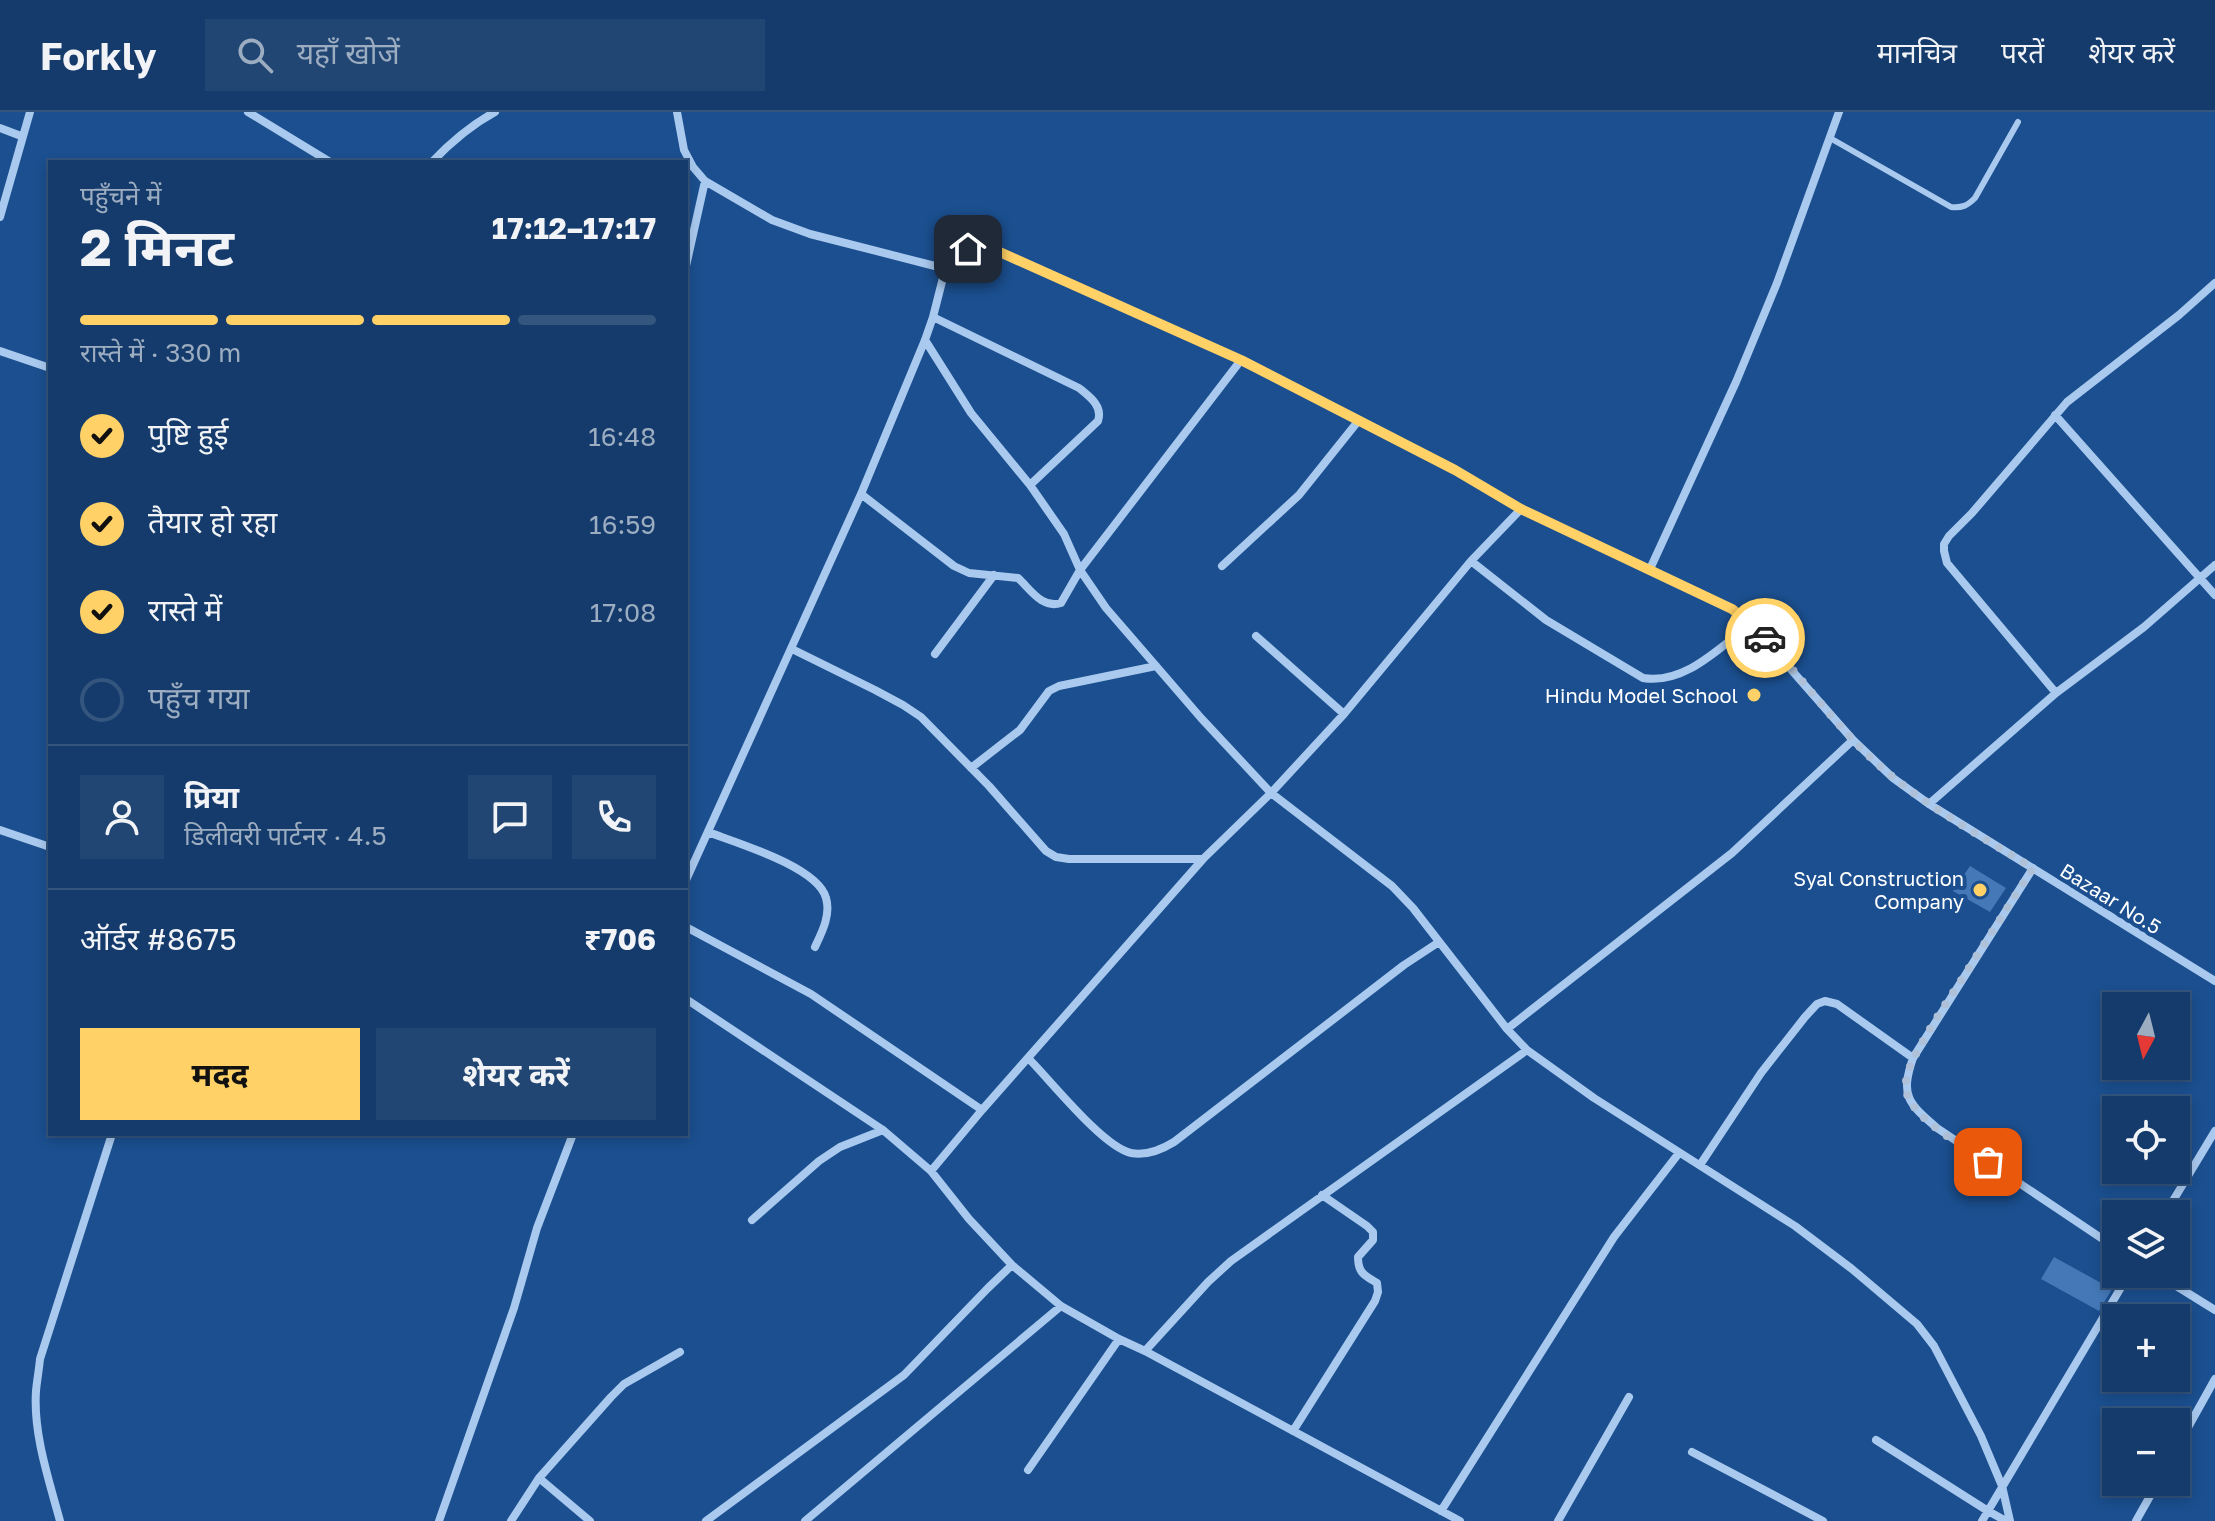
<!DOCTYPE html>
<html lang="hi">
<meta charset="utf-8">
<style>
:root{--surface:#143b6b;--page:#214673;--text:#f1f3f6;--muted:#9dadc1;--line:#33557e;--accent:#ffd166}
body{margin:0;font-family:"Golos Text","Noto Sans Devanagari",sans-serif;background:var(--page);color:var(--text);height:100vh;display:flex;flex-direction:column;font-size:30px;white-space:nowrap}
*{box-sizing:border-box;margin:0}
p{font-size:26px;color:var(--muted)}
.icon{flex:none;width:44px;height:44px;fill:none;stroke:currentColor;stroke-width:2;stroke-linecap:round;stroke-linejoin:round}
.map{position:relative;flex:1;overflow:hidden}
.side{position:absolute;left:48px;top:48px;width:640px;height:976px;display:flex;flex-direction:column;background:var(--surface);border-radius:0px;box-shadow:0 4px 12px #0003,0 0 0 2px var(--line)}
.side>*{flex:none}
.needle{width:52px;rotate:187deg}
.controls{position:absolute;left:2102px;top:880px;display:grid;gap:16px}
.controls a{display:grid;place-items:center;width:88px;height:88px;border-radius:0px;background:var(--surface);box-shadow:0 4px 12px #0003,0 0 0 2px var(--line);font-size:40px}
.pin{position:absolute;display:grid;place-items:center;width:68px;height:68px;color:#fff;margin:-34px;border-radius:16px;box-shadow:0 4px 12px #0006}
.courier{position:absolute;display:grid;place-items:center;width:80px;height:80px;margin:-40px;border:6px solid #ffd166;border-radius:50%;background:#fff;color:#222;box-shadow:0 2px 10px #0007}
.overview em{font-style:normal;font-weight:700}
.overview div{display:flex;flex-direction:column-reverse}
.overview{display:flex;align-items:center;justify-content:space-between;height:136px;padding:0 32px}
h1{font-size:52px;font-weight:700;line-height:60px}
.bar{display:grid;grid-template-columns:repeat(4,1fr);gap:12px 8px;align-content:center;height:96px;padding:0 32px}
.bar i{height:10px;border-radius:6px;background:var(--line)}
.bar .active{background:var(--accent)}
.bar p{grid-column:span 4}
.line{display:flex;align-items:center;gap:20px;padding:0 32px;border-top:2px solid var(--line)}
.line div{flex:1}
.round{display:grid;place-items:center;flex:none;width:84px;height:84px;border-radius:0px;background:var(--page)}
ol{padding:0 32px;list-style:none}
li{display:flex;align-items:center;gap:24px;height:88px}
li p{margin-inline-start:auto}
li .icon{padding:8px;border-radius:50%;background:var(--accent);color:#111;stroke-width:4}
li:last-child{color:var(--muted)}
li i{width:44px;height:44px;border:4px solid var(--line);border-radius:50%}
.button{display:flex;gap:16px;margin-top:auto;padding:16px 32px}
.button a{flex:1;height:92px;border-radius:0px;background:var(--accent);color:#111;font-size:32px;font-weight:700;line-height:92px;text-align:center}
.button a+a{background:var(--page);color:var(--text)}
header{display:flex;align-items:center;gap:48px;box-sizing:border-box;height:112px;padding:0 40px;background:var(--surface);border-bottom:2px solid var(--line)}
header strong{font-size:38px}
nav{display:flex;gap:44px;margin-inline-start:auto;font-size:28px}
.search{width:560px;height:72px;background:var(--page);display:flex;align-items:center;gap:20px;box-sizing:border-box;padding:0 28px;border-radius:0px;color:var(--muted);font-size:30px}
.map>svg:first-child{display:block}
</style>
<header>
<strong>Forkly</strong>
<div class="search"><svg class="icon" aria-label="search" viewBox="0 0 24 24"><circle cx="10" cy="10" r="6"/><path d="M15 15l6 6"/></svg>यहाँ खोजें</div>
<nav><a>मानचित्र</a><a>परतें</a><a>शेयर करें</a></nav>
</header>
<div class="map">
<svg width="2215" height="1409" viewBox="0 0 2215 1409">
<rect width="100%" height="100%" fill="#1b4f8f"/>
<path fill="#4478b7" d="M1970 754 2006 776 1990 800 1953 779Z
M2054 1145 2112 1177 2099 1199 2041 1167Z"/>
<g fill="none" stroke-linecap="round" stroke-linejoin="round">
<path stroke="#a9c9ee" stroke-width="6" d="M1830 26 1951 95C1962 96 1967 94 1975 86L2018 10"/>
<path stroke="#a9c9ee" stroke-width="8" d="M248 0 330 50
M677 0 684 38 693 55 705 69 772 108 810 122 935 154C958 154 962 133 984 133L1241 248 1455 358 1521 397 1732 497 1751 512 1853 628 1893 666 1929 692 2215 869
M0 16 21 24
M432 50C451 30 471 13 495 0
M0 105 30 0
M686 154 705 69
M933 205 1079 276C1090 285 1103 294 1098 309L1030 373
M925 228 971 301 1030 373 1064 422 1080 458 1106 496 1201 606 1271 681 1392 774 1413 796 1507 917 1527 938 1594 986 1795 1114 1852 1157 1917 1212 1934 1234 1981 1324 2002 1374 2010 1409
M0 239 50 256
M2055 303 2215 483
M861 382 954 454 969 461 1018 466C1031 478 1042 497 1061 491L1080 458 1241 248
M1471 449 1546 508 1643 566C1685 573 1720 535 1751 512
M1222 454 1299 383 1359 308
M1650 457 1736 270 1777 171 1839 0
M1256 524 1344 602
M792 537 875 578 903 593 921 605 989 674 1046 739 1056 745 1069 747H1203
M935 542 994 463
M2056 581 1947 451 1944 439V432L1949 424 1972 401 2067 290 2179 203 2215 171
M971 656 1020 618 1049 579 1059 574 1156 554
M1929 692 2056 581 2144 515 2215 453
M0 718 50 735
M708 720C737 731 818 755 826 786 831 803 822 820 815 835
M2033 756 1913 946C1900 984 1908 991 1937 1016L2116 1136
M686 768 861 382 925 228 933 205 946 154
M686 815 811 882 982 998
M686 887 883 1018 931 1059 969 1107 1012 1153 1061 1194 1119 1227 1145 1239 1460 1409
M1507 917 1732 741 1853 628
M1029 947C1051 969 1103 1035 1131 1041 1147 1044 1161 1038 1174 1030L1404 853 1439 830
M1700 1053 1761 961 1805 905 1817 892 1825 889 1837 892 1913 946
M931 1059 982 998 1203 747 1271 681 1344 602 1471 449 1521 397
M2165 1102 2215 1019
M752 1108 819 1049 840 1035 883 1018
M2157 1162 2215 1198
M1145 1239 1208 1170 1231 1149 1527 938
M1293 1319 1375 1189 1378 1180 1377 1171C1364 1163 1358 1161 1358 1145L1373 1128V1120L1367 1114 1322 1083
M1876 1328 1988 1399 2006 1409
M2176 1337 2215 1267
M1692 1340 1823 1409
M1028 1358 1119 1227
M539 1366 590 1409
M1441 1399 1614 1125 1679 1041
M60 1409C49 1368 33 1322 36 1279 37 1268 39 1258 40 1247L112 1022
M439 1409 514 1196 537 1116 573 1022
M511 1409 539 1366 611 1285 624 1272 680 1240
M706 1409 904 1263 988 1176 1012 1153
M805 1409 1061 1194
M1558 1409 1629 1285
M1982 1409 2129 1162
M2136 1409 2158 1370"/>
</g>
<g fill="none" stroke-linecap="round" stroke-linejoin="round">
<path stroke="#afc1d8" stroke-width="8" stroke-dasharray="0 14.4" d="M1765 526C1801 565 1832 609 1871 646 1918 690 1977 722 2033 756 2008 795 1984 832 1960 870 1944 894 1928 918 1915 944 1910 953 1904 968 1906 979 1914 1009 1964 1034 1988 1050"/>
<path stroke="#ffd166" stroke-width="10" d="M968 137 975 133H984L1241 248 1455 358 1521 397 1732 497 1751 512 1765 526"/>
</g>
<g fill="#ffd166" stroke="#1b4f8f" stroke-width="3">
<circle cx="1754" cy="583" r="8"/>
<circle cx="1980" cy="778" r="8"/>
</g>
<g text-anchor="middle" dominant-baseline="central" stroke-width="8" stroke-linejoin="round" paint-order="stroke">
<g font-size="20" fill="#fff" stroke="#1b4f8f" text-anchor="end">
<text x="1738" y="583">Hindu Model School</text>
<text x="1964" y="766">Syal Construction<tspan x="1964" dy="23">Company</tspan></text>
</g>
<g font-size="20" fill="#fff" stroke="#1b4f8f">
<text transform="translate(2111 786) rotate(32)">Bazaar No.5</text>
</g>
</g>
</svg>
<div class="controls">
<a><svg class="needle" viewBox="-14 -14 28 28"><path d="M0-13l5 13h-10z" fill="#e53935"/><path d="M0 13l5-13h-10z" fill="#9dadc1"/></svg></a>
<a><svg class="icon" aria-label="locate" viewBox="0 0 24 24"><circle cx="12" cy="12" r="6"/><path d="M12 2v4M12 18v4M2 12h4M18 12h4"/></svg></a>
<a><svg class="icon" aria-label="layers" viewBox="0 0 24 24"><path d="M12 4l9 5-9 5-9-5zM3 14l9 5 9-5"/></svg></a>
<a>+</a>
<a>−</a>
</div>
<div class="pin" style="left:1988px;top:1050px;background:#ea580c"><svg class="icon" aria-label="bag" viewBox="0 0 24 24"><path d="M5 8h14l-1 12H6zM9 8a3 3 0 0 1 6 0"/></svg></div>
<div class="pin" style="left:968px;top:137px;background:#1f2937"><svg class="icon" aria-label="home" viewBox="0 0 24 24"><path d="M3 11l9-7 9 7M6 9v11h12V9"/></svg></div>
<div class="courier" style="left:1765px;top:526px"><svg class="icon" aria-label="car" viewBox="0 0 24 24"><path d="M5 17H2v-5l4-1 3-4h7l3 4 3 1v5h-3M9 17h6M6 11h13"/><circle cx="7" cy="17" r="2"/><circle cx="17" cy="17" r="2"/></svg></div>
<section class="side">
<div class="overview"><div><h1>2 मिनट</h1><p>पहुँचने में</p></div><em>17:12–17:17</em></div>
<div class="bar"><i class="active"></i><i class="active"></i><i class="active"></i><i></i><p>रास्ते में · 330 m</p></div>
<ol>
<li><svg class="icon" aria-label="check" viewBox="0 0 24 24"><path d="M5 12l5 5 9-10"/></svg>पुष्टि हुई<p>16:48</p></li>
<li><svg class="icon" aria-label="check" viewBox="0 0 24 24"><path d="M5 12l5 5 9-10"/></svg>तैयार हो रहा<p>16:59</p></li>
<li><svg class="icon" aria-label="check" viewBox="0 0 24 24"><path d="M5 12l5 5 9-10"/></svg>रास्ते में<p>17:08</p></li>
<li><i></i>पहुँच गया</li>
</ol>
<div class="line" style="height:144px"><a class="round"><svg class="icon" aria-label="person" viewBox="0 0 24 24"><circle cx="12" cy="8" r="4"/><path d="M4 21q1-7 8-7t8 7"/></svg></a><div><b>प्रिया</b><p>डिलीवरी पार्टनर · 4.5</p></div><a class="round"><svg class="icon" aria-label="chat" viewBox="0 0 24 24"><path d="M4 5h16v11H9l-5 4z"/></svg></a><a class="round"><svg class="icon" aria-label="phone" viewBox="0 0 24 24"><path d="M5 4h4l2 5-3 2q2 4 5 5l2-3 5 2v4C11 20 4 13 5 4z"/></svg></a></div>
<div class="line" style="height:104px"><div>ऑर्डर #8675</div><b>₹706</b></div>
<div class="button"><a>मदद</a><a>शेयर करें</a></div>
</section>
</div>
